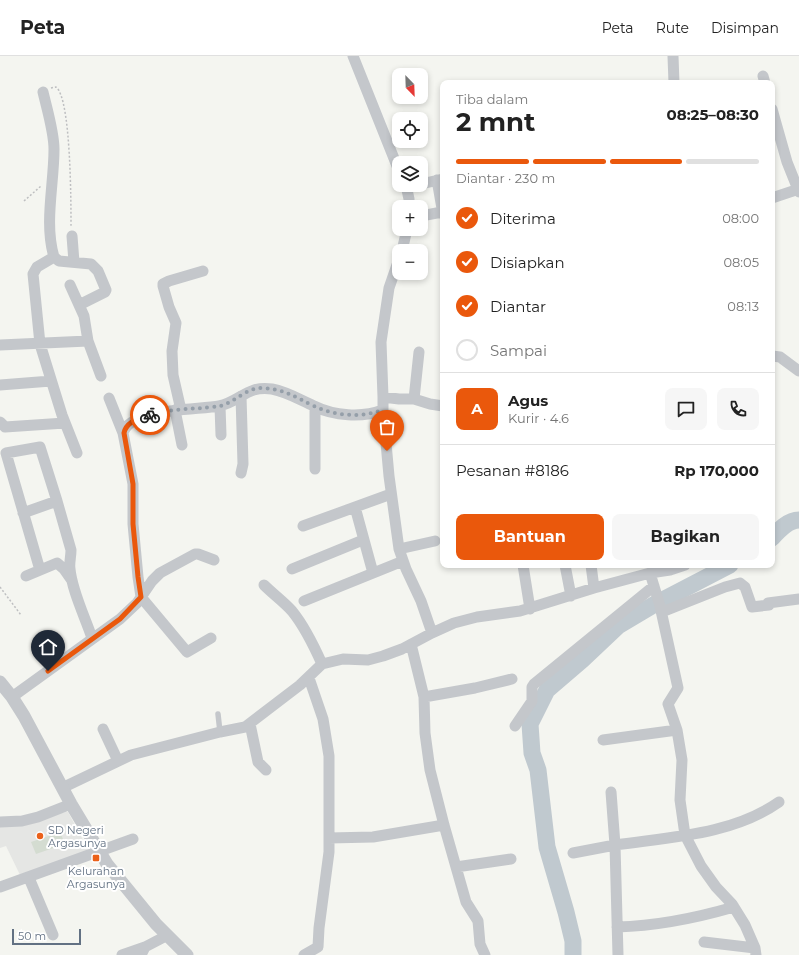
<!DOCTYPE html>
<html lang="id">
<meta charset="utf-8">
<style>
:root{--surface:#fff;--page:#f6f6f6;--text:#222;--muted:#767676;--line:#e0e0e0;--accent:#ea580c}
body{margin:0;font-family:Montserrat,sans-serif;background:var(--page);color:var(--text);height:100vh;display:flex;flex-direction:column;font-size:15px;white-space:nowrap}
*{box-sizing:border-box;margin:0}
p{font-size:13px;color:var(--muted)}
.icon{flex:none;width:22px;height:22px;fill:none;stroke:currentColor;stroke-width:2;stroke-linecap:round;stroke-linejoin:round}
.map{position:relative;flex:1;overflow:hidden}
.sheet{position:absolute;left:440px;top:24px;width:335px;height:488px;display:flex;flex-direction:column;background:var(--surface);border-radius:8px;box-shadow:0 2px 6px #0003}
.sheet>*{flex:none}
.needle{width:26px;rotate:157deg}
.tools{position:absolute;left:392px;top:12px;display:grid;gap:8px}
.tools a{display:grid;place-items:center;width:36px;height:36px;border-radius:8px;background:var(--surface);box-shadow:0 2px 6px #0003;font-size:20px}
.scale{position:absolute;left:12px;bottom:10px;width:69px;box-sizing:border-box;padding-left:4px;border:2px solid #627183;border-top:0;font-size:11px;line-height:14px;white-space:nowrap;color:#627183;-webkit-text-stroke:3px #fff;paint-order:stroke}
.pin{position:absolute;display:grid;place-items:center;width:34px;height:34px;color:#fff;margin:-41px -17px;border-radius:50% 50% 50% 0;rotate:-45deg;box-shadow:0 0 4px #0007}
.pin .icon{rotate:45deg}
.courier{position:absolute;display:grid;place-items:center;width:40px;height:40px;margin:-20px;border:3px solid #ea580c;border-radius:50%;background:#fff;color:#222;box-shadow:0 1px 5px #0007}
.summary em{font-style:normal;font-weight:700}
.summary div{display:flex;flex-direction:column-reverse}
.summary{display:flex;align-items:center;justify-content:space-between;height:68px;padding:0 16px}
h1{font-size:26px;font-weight:700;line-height:30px}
.bar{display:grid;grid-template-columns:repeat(4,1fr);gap:6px 4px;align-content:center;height:48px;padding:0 16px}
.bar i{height:5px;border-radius:3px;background:var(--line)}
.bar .on{background:var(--accent)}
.bar p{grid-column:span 4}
.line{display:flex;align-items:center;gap:10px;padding:0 16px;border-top:1px solid var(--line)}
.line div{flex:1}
.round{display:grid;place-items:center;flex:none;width:42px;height:42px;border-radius:8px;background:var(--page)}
ol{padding:0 16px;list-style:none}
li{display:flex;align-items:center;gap:12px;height:44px}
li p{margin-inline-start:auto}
li .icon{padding:4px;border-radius:50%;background:var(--accent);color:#fff;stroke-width:4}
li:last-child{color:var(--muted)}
li i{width:22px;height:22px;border:2px solid var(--line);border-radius:50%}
.cta{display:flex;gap:8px;margin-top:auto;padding:8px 16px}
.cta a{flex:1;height:46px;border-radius:8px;background:var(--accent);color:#fff;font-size:16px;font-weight:700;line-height:46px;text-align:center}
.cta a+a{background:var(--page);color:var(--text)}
header{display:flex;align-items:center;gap:24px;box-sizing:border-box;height:56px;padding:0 20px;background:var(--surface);border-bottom:1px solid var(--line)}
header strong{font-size:19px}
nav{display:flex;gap:22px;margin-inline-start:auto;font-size:14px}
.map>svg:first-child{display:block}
</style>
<header>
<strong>Peta</strong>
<nav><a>Peta</a><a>Rute</a><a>Disimpan</a></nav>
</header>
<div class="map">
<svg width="799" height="899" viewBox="0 0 799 899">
<rect width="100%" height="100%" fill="#f4f5f0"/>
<path fill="#e5e6e4" d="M66 756H68L90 797 21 821 6 790 0 792V769Z"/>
<path fill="#d4dcd1" d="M60 776 65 788 36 798 31 786Z"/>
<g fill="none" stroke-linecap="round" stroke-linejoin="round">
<path stroke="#c0c9cf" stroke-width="17" d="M772 482C779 474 788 464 799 464
M573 899V885L566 856 547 791 538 714 532 697 530 668 547 634 582 604 618 570 655 548 730 509"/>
<path stroke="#bebfc1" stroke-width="1.5" stroke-dasharray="2 2" stroke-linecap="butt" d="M51 32 56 31C71 42 71 147 71 170
M24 145 41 130
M0 531 21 559"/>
<path stroke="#c4c7cb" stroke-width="5.5" d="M218 658 220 676"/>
<path stroke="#c4c7cb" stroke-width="11" d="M353 0 399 115
M673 0 674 27
M763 20 765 27
M43 36C47 53 54 76 54 93 54 129 44 167 54 201L59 205 91 208 98 215 106 234 105 236 79 249
M772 53 787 106 799 136
M437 124 443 158
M421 128 443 123
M406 129 409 143V151
M772 142 799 133
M421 160 442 156
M72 180 74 206
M402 195 407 173
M54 201 37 211 33 218 40 288 62 359 77 397
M70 229 84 260 88 285 101 320
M0 289 88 285
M772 300 780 301 799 315
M0 329 51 325
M241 340 243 408 241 417
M383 341 381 286 389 232 399 203
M109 342 123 377
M414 343 419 296
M220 350 221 379
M175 354 182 389
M181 354 173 319 172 295 176 267 169 251 163 230V228L169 225 203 215
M383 354 389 420 399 493 406 513 421 545 432 577
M0 366 5 371 65 367
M315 413V351
M355 451 373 517
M23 457 57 445
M303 470 391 438
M399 493 435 485
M523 509 530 553
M565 509 571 540
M591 509 594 532
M292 513 363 484
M40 514 6 397 40 391 57 445 71 494C71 501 69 507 70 513 72 535 85 561 92 582
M650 517 660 550 678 632 668 648 677 674 682 704 680 744 685 779 701 810 716 831 732 848 745 869 755 892 756 899
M26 520 57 507 64 513 71 523
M264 529C273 538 284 546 292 555 305 571 314 590 322 608
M304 545 403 505
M662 556 725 531 740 527 745 531 752 551 769 549 768 547 799 543
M211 582 187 596 141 541 138 521 133 468V428L123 377C130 352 198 354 219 350 240 346 247 329 272 333 288 336 300 344 314 350 334 360 362 362 383 354V341L399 343H414L430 348 443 350
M411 588 424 641 425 677 430 714 444 769 466 846 478 865 480 888 485 899
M12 641 120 563 137 547 152 525 160 517 195 498H198L214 504
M424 641 475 632 512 623
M250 668 258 706 266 714
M515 670 532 645V631L534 628 654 530
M103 673 118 705
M603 684 677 674
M62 732 131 699 220 676 245 671 300 629 322 608 343 603 368 604 383 600 402 593 432 577 454 567 477 561 520 555 594 532 650 517 670 514 685 509
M0 766 22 765 38 761 71 748
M329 782 373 781 444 769
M573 797 615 789 611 736
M456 811 511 803
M29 822 53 879
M0 831 133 783
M617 871C657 870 696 862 734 851
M704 886 755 892
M122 899 145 891
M141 899 145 891 166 880
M304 899 318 891 319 872 329 796V700L323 663 309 622
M618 899 615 789C670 781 732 779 779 746"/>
<path stroke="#c4c7cb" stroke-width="13" d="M0 626 12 641 24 660 71 748 107 808 156 868 187 899"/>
</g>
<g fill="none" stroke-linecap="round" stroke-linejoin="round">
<path stroke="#959fa9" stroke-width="4" stroke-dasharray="0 7.2" d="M150 359C167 354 185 353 202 352 208 351 215 351 220 350 235 346 246 332 262 332 284 333 295 341 314 350 334 360 362 362 382 354L387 395"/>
<path stroke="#ea580c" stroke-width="5" d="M48 615 120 563 141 541 138 521 133 468V428L124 377C126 366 141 361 150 359"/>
</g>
<g fill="#eb611a" stroke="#fff" stroke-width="1.5">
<circle cx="40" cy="780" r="4"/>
<rect x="92" y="798" width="8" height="8" rx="2"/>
</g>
<g text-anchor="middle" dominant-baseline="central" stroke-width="4" stroke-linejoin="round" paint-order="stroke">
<g font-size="11" fill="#627183" stroke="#fff" text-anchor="start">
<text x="48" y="774">SD Negeri<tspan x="48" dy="13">Argasunya</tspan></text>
<text x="96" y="815" text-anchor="middle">Kelurahan<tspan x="96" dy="13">Argasunya</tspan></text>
</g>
</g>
</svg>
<div class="tools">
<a><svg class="needle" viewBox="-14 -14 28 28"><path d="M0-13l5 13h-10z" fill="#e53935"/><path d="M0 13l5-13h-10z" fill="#767676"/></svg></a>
<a><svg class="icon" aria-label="locate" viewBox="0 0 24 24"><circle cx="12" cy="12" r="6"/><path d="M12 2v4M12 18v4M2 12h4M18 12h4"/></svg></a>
<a><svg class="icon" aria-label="layers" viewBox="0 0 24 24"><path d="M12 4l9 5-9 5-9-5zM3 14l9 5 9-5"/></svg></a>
<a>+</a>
<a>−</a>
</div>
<div class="scale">50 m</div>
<div class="pin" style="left:387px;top:395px;background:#ea580c"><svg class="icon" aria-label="bag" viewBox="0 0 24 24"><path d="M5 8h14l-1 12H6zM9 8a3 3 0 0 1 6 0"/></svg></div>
<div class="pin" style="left:48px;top:615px;background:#1f2937"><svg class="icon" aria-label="home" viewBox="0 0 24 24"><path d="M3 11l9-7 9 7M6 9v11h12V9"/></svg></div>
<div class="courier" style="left:150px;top:359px"><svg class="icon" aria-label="bike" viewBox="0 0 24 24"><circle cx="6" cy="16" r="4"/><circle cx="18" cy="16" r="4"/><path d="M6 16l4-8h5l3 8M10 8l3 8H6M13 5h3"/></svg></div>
<section class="sheet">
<div class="summary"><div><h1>2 mnt</h1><p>Tiba dalam</p></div><em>08:25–08:30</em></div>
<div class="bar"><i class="on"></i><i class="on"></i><i class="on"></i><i></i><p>Diantar · 230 m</p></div>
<ol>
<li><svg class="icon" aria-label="check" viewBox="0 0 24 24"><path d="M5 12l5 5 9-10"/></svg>Diterima<p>08:00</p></li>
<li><svg class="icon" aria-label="check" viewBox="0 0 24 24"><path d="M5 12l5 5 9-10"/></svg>Disiapkan<p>08:05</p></li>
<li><svg class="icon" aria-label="check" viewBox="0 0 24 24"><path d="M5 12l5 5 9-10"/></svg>Diantar<p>08:13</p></li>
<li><i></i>Sampai</li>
</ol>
<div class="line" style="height:72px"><b class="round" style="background:var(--accent);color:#fff">A</b><div><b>Agus</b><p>Kurir · 4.6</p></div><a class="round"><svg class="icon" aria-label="chat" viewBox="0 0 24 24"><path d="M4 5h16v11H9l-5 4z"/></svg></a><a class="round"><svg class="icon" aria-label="phone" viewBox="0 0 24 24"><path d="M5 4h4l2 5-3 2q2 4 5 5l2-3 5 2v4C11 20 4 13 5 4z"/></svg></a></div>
<div class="line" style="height:52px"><div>Pesanan #8186</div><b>Rp 170,000</b></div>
<div class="cta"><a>Bantuan</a><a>Bagikan</a></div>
</section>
</div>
